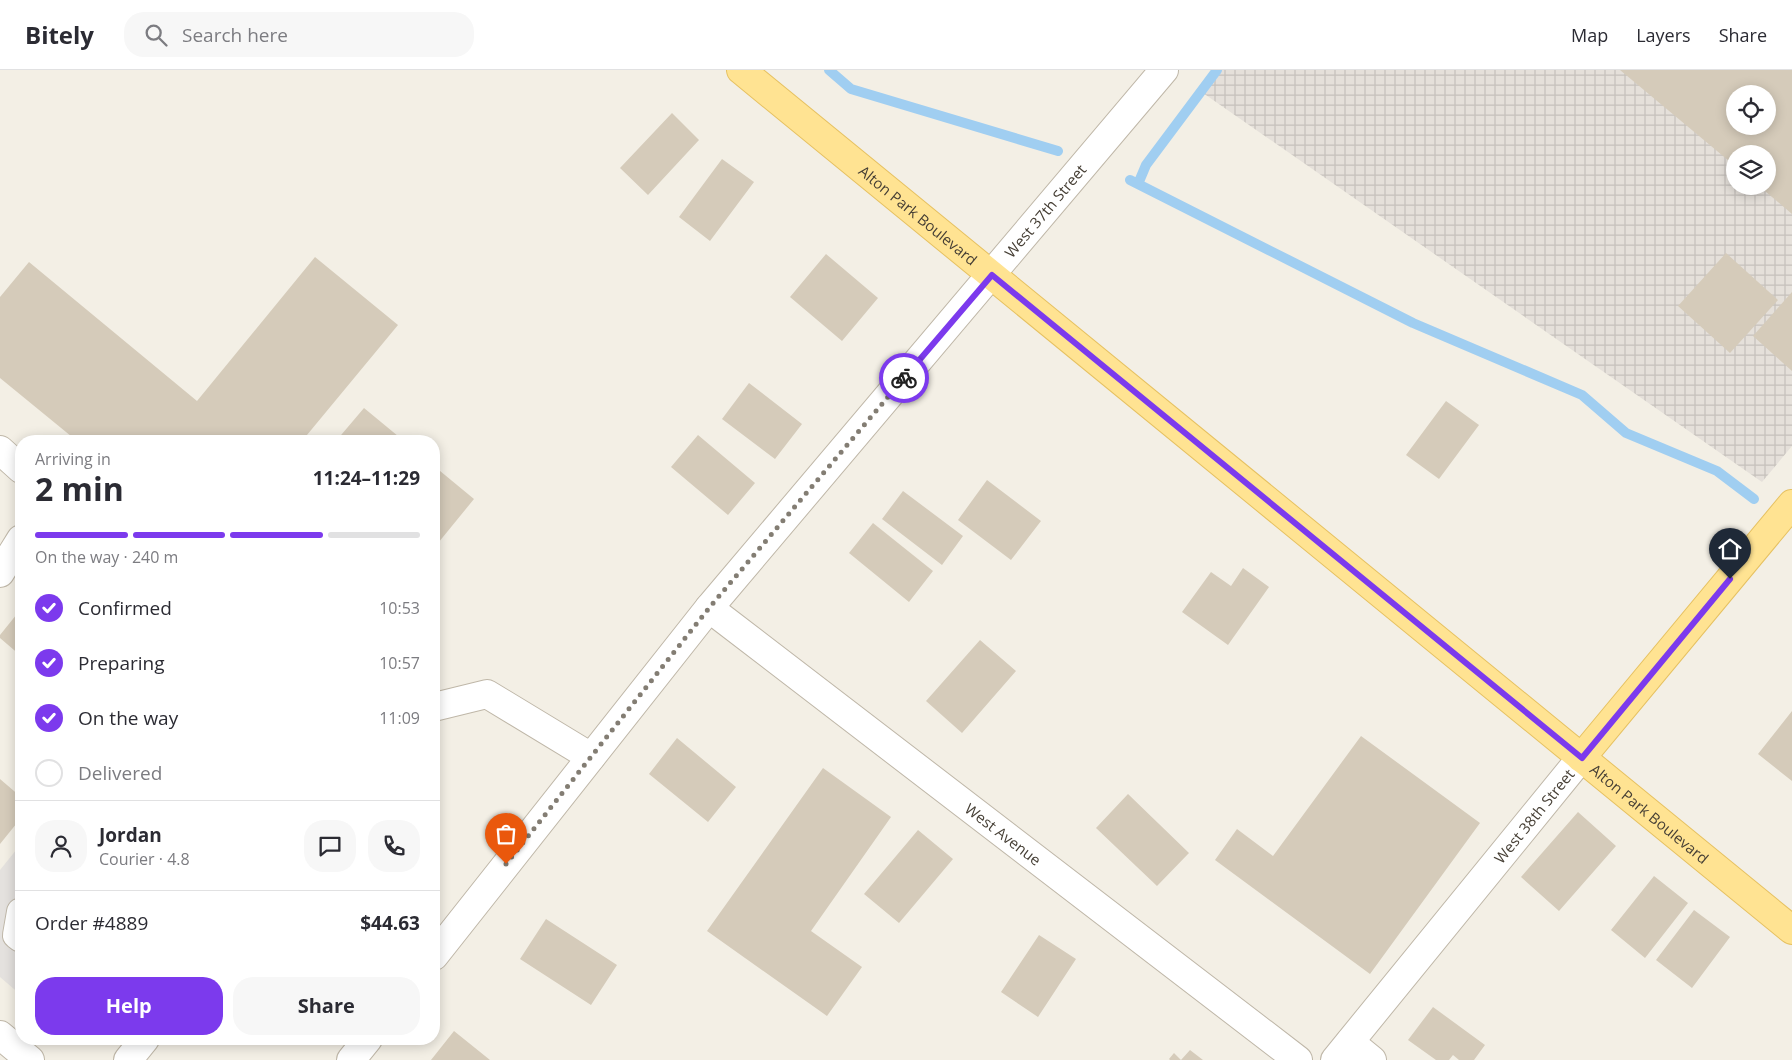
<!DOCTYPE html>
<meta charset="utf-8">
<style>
:root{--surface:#fff;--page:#f7f7f7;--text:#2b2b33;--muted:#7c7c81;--line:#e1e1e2;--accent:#7c3aed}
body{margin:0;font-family:"Open Sans",sans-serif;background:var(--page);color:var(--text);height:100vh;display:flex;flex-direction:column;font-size:19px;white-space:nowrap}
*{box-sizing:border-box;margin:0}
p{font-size:16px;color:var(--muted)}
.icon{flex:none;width:28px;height:28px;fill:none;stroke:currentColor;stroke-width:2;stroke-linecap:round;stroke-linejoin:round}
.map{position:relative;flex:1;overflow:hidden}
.side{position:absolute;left:15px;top:365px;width:425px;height:610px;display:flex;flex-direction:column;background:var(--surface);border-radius:20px;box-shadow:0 2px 12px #0003}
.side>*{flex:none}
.tools{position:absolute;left:1726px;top:15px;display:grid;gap:10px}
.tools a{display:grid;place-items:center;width:50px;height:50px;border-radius:50%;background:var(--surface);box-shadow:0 2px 12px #0003;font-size:25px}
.pin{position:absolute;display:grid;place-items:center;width:42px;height:42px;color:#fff;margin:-51px -21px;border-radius:50% 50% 50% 0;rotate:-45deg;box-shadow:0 0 5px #0007}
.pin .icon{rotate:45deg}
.courier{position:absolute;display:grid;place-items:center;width:50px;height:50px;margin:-25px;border:4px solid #7c3aed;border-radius:50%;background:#fff;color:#222;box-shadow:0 1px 6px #0007}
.overview em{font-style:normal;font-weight:700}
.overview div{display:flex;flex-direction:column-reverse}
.overview{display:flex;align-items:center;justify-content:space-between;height:85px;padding:0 20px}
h1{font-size:32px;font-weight:700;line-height:38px}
.bar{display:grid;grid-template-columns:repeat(4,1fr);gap:8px 5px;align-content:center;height:60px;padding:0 20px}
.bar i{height:6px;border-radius:4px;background:var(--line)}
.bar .active{background:var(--accent)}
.bar p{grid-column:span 4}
.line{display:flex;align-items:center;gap:12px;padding:0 20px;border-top:1px solid var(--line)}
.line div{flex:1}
.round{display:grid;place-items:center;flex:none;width:52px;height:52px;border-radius:20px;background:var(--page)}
ol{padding:0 20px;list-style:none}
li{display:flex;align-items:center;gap:15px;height:55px}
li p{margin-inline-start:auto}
li .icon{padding:5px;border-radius:50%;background:var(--accent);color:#fff;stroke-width:4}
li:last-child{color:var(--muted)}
li i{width:28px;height:28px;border:2px solid var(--line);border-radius:50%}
.button{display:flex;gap:10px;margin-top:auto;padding:10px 20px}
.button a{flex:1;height:58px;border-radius:20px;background:var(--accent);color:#fff;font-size:20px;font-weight:700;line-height:58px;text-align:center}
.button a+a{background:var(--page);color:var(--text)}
header{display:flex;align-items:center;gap:30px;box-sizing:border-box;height:70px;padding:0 25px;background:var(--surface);border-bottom:1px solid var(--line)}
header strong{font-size:24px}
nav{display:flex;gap:28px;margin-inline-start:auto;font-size:18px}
.search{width:350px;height:45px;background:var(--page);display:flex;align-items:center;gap:12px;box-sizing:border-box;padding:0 18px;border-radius:20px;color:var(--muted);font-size:19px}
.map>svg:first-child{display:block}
</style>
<header>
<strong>Bitely</strong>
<div class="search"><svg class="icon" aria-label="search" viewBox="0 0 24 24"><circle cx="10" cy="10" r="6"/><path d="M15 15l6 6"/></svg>Search here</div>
<nav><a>Map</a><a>Layers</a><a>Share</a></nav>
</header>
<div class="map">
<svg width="1792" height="990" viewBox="0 0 1792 990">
<defs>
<pattern id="industrial-grid" width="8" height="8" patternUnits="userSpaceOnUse" patternTransform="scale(1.25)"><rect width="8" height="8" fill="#e5e0da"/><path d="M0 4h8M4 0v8" fill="none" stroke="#c6c1bc"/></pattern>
</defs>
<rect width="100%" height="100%" fill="#f3efe5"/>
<path fill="url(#industrial-grid)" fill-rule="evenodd" d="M1221 0H1792V376L1762 412 1203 23ZM1735 24H1768V56H1735ZM1735 84H1768V116H1735Z"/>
<path fill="#e4e1de" d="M21 774V925L0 907V800Z"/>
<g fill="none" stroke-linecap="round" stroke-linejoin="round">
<path stroke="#a0cef1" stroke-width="10" d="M829 0 851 19 1058 81
M1130 110 1413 253 1582 325 1626 363 1717 401 1754 429
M1138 114 1146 95 1217 0"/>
</g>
<path fill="#d5cbba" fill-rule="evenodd" d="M1620 0H1792V144L1759 116H1768V84H1735V96ZM1735 24H1768V56H1735Z
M672 43 699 70 648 125 620 98Z
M722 89 754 112 710 171 679 147Z
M1726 183 1778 230 1730 283 1678 236Z
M826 184 878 228 842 271 790 227Z
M315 187 398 255 302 371H77L0 308V227L29 192 197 331Z
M1792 222V301L1753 266Z
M749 313 802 354 775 389 722 349Z
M1446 331 1479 355 1439 409 1406 385Z
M364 338 404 371H336Z
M698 365 755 413 728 445 671 397Z
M434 396 474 429 434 478Z
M987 410 1041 451 1011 490 958 450Z
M903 421 963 466 942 495 882 449Z
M873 453 933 501 909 532 849 483Z
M1243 498 1269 517 1228 575 1182 542 1211 502 1231 516Z
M21 539V586L0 568V565Z
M980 570 1016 601 962 663 926 631Z
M1792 641V711L1758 684Z
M1361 666 1480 753 1370 904 1215 790 1237 759 1273 786Z
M677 668 736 717 708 752 649 704Z
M823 698 891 747 811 861 862 897 827 946 707 861Z
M0 709 21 727V748L0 774Z
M1128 724 1189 783 1157 816 1096 758Z
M1578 742 1616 776 1559 841 1521 807Z
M918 760 953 789 899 853 864 824Z
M1654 806 1688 833 1645 888 1611 860Z
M1694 840 1730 867 1692 918 1656 890Z
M546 849 617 895 591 935 520 889Z
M1039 865 1076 889 1038 947 1001 922Z
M1433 937 1485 975 1474 990H1459L1453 985 1449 990H1436L1408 970Z
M454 961 490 990H431Z
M1190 980 1203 990H1170L1169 989 1174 983 1181 990Z"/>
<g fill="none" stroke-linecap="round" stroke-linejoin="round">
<defs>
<g id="minor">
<path d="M0 380 21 399"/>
<path d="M0 503 21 469"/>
<path id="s1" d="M709 538 1298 990"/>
<path d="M434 637 487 624 591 687"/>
<path d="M21 842 17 865 21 868"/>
<path id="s2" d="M434 886 709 538 1164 0"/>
<path d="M0 965 30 990"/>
<path d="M1350 972 1372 990"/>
<path d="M128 990 145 969"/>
<path d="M351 990 368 969"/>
<path id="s3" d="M1335 990 1581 688"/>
</g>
<g id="major">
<path id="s4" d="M741 0 1792 860"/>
<path d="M1581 688 1792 434"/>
</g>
</defs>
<use href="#minor" stroke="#bfb7a8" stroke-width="30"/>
<use href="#major" stroke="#e6c161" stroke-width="30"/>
<use href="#minor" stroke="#fff" stroke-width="28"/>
<use href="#major" stroke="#ffe392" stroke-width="28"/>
</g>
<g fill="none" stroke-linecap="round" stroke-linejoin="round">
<path stroke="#837d73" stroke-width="5" stroke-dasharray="0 9" d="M506 794 709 538 904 308"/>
<path stroke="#7c3aed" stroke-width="6" d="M904 308 992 205 1582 688 1730 509"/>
</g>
<g text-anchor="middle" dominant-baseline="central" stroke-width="4" stroke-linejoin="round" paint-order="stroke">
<g font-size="15" fill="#463f35" stroke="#fff">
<text stroke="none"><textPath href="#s2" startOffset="964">West 37th Street</textPath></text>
<text stroke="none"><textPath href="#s4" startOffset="229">Alton Park Boulevard</textPath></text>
<text stroke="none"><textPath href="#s4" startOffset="1174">Alton Park Boulevard</textPath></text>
<text stroke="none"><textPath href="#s3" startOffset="315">West 38th Street</textPath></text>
<text stroke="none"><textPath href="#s1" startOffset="371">West Avenue</textPath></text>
</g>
</g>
</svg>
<div class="tools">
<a><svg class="icon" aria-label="locate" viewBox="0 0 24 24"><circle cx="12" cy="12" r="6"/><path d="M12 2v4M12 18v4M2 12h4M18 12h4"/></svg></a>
<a><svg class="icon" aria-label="layers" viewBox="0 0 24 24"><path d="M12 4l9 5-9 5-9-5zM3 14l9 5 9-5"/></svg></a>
</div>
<div class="pin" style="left:506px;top:794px;background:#ea580c"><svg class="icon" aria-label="bag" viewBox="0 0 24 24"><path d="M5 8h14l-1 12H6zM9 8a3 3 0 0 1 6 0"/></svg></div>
<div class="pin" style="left:1730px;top:509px;background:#1f2937"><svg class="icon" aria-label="home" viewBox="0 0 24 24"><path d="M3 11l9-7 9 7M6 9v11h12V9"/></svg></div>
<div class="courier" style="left:904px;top:308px"><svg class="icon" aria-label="bike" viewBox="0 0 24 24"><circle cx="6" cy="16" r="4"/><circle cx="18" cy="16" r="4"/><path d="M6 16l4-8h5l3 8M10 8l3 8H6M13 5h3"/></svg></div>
<section class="side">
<div class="overview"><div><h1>2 min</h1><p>Arriving in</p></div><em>11:24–11:29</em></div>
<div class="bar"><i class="active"></i><i class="active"></i><i class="active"></i><i></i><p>On the way · 240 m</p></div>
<ol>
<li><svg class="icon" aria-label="check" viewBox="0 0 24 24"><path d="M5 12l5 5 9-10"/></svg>Confirmed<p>10:53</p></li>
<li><svg class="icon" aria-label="check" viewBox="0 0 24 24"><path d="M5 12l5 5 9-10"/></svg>Preparing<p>10:57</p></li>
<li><svg class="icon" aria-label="check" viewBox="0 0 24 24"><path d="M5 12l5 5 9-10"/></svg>On the way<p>11:09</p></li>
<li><i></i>Delivered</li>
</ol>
<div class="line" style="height:90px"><a class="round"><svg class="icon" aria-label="person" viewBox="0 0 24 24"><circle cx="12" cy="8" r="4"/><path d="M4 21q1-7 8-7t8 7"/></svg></a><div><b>Jordan</b><p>Courier · 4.8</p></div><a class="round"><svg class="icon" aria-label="chat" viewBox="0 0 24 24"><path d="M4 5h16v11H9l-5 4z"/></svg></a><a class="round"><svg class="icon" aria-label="phone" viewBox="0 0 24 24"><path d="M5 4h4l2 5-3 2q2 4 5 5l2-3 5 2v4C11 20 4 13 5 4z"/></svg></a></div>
<div class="line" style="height:65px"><div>Order #4889</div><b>$44.63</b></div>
<div class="button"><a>Help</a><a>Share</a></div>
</section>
</div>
